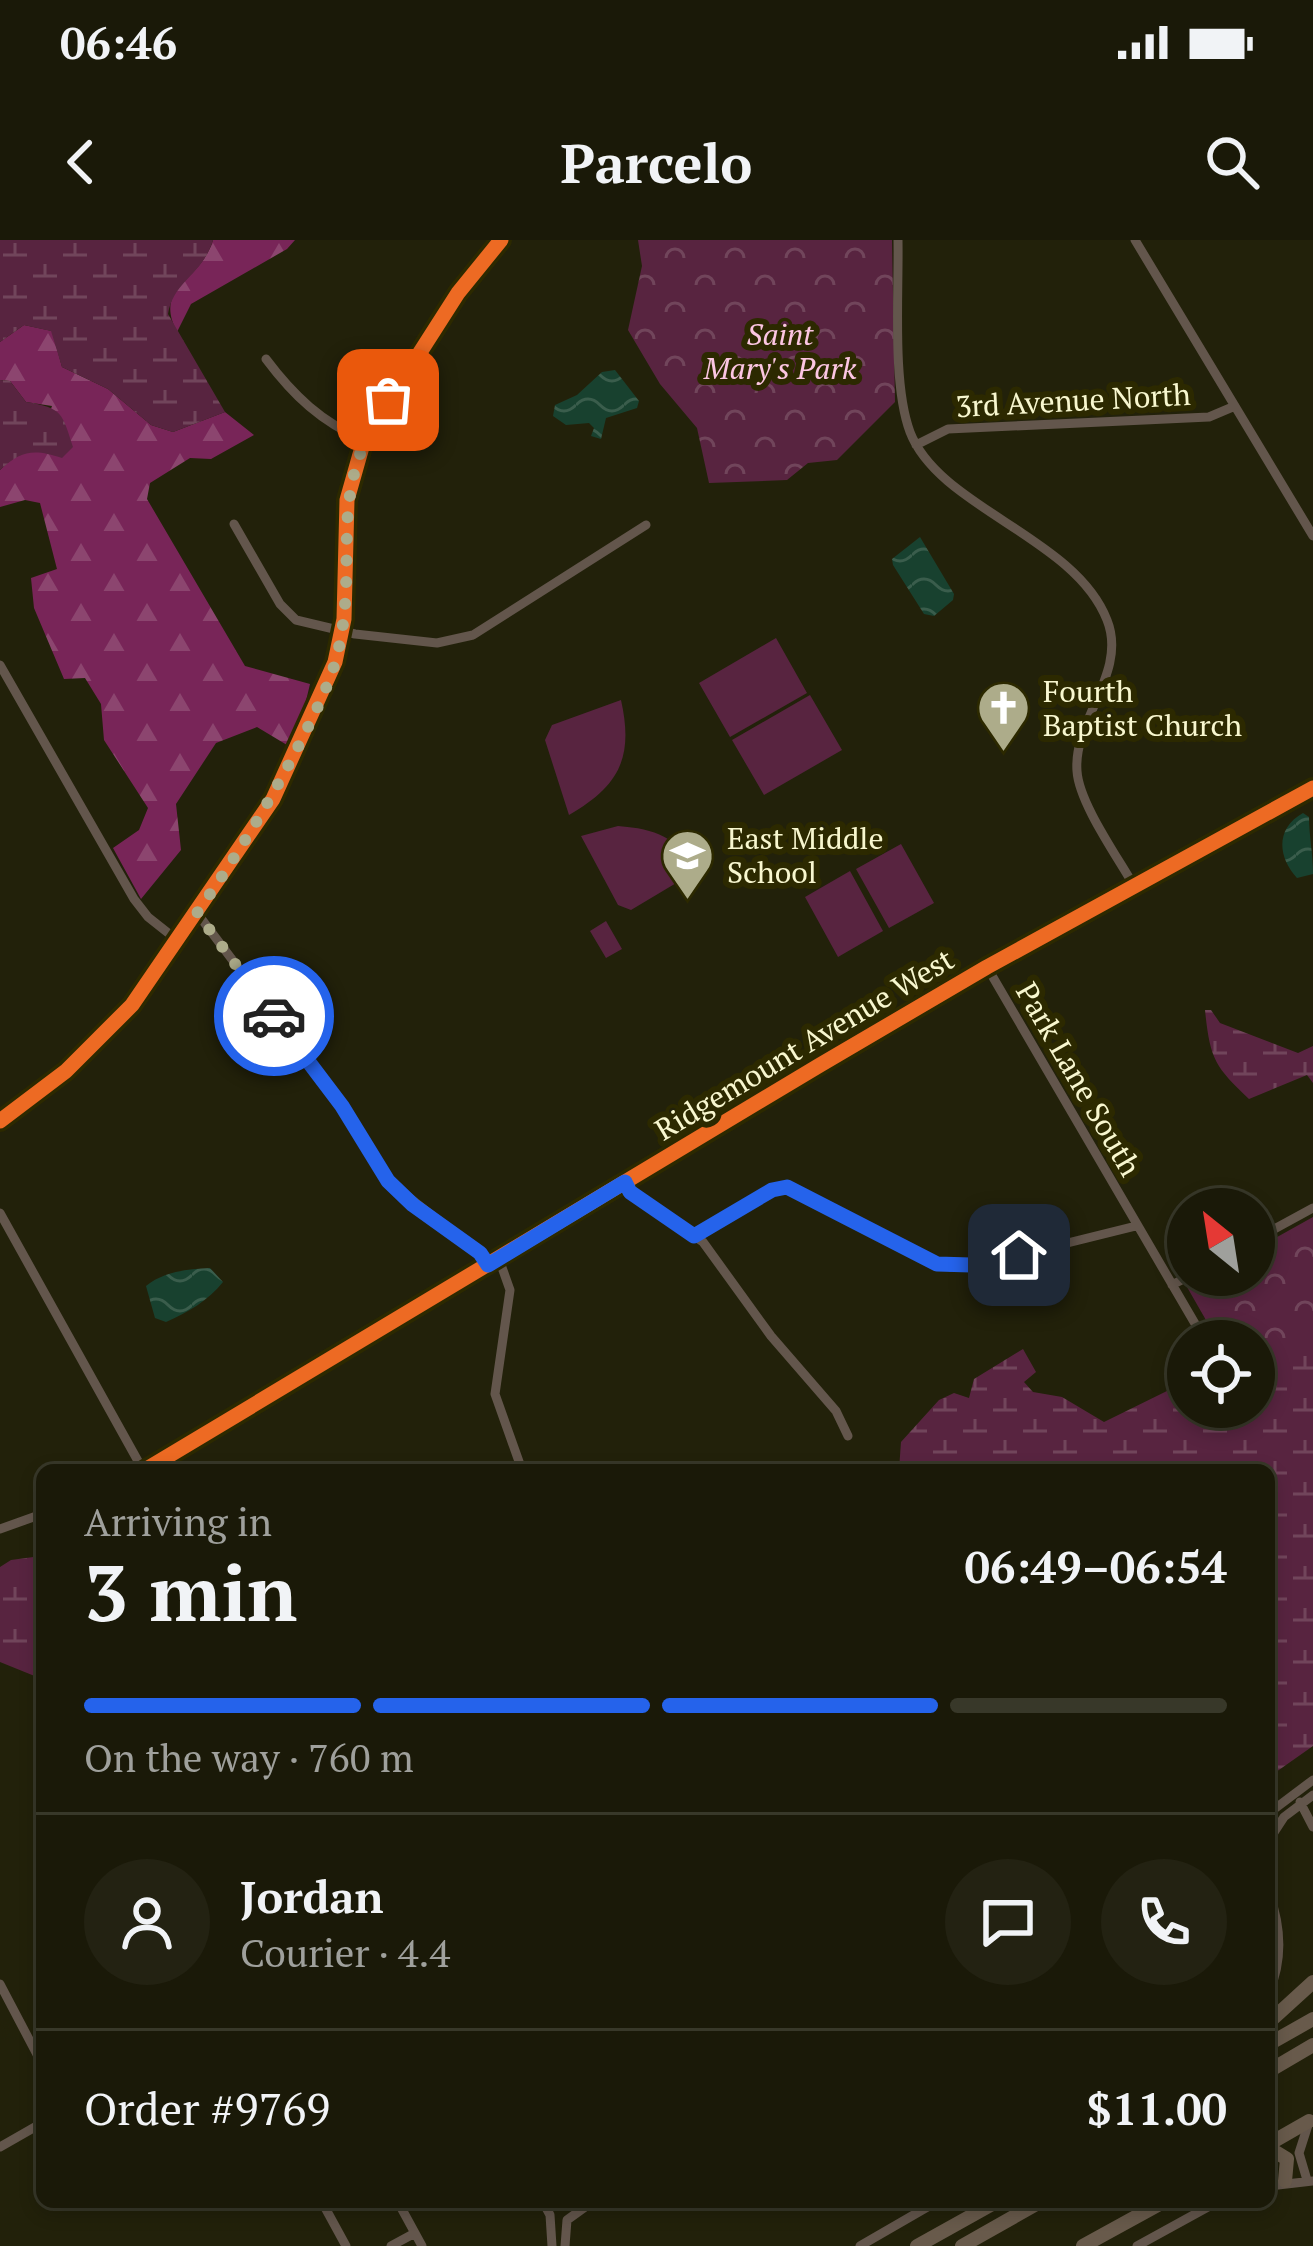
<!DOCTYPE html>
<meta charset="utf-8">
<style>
:root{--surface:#1a1908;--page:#232212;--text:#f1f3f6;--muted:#9fa09c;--line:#383829;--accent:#2563eb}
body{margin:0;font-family:"PT Serif",serif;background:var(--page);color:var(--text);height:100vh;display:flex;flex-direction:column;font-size:45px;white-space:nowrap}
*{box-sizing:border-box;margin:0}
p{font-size:39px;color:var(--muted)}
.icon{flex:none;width:66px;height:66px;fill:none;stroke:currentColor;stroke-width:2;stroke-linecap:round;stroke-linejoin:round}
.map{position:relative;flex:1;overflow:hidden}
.panel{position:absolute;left:36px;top:1224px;width:1239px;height:744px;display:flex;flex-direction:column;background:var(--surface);border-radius:18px;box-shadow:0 6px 18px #0003,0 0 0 3px var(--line)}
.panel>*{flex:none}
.needle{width:78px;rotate:330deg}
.controls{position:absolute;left:1167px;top:948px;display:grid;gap:24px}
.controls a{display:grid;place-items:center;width:108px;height:108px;border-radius:50%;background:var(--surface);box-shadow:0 6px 18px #0003,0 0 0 3px var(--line);font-size:60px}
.pin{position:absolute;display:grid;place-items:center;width:102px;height:102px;color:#fff;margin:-51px;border-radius:24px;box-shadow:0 6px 18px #0006}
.courier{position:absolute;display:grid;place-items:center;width:120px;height:120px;margin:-60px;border:9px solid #2563eb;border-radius:50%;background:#fff;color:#222;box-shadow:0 3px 15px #0007}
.head em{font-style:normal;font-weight:700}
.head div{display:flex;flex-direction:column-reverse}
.head{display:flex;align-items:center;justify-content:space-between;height:204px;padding:0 48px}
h1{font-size:78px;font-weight:700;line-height:90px}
.bar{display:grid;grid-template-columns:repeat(4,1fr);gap:18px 12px;align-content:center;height:144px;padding:0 48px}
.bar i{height:15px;border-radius:9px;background:var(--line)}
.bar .current{background:var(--accent)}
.bar p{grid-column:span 4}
.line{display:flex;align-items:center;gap:30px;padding:0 48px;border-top:3px solid var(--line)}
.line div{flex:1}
.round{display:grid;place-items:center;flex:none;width:126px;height:126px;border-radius:63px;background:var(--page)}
.status{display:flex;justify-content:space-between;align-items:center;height:84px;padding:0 60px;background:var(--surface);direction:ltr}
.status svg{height:33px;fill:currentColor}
header{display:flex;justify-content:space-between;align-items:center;height:156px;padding:0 48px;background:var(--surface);font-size:54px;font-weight:700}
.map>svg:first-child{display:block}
</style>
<div class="status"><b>06:46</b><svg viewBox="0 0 49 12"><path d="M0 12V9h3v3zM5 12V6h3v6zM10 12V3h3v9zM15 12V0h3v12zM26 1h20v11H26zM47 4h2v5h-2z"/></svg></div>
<header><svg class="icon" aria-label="back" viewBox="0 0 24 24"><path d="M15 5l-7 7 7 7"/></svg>Parcelo<svg class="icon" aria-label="search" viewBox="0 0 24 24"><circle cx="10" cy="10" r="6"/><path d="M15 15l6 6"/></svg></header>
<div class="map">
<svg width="1313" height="2006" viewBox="0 0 1313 2006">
<defs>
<pattern id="forest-firs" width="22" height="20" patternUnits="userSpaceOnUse" patternTransform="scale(3)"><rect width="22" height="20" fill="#782558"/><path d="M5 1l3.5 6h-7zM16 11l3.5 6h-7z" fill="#8c456f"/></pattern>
<pattern id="wetland-marsh" width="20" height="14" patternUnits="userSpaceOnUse" patternTransform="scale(3)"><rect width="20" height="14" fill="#582440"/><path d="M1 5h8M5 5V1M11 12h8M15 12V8" fill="none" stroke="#71455b"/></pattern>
<pattern id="park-crowns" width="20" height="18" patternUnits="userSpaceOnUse" patternTransform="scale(3)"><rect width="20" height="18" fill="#582440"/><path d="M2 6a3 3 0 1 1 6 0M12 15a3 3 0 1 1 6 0" fill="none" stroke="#71455b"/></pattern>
<pattern id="water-waves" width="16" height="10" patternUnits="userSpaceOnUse" patternTransform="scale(3)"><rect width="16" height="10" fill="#18412f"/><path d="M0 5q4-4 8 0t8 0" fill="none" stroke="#3a5d4c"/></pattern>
</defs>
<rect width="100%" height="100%" fill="#22210a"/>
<path fill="#582440" d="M776 398 807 453 730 497 699 443Z
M810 455 842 510 764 555 732 500Z
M621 460C634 518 619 546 569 575L545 500 552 485Z
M618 586C657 589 675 597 698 630L631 670 618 665 581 596Z
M901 604 934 663 889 688 856 629Z
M850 631 883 691 838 717 805 657Z
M606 681 622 709 606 718 590 691Z"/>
<path fill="url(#forest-firs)" d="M213 0H295L287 9 191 64 177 92C153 46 200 43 213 0Z
M24 85 52 91 62 127 108 149 151 185 173 192 225 172 254 195 211 219 190 218 150 243 147 259 245 426 310 444 304 469 287 505 257 487 216 503 176 564 181 610 141 659 113 608 139 590 148 568 104 500 101 464 85 438 64 439 34 368 31 338 57 329 40 263 25 260 0 267V230L16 215 37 209 52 166 26 162 10 141 0 140V102Z"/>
<path fill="url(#wetland-marsh)" d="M0 0H213C202 36 174 40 168 74L225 172 173 192 151 185 108 149 62 127 51 91 24 85 0 102Z
M0 140 10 141 26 162C63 168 62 173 73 207L62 218C34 209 22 210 0 230Z
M1205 770H1211L1220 783 1298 813 1313 806V843L1307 835 1249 859C1214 826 1210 818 1205 770Z
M1313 1070V1506L1269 1537V1230H899L901 1202 939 1160 954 1153 969 1158 974 1139 1023 1109 1036 1132 1024 1142 1033 1152 1062 1157 1104 1182 1169 1150 1188 1126V1167H1254V1105Z
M41 1316 42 1317V1439L0 1422V1327L11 1320Z"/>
<path fill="url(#park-crowns)" d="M638 0H892L895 162 837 220 808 223 787 240 709 243 697 188 660 144 628 90 642 26Z
M1313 977V1103L1254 1120V1101H1218L1187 1047 1208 1035H1254V1010Z"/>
<path fill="url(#water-waves)" d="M615 130 639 161 637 168 606 178 601 199 591 196 594 188 589 183 566 185 553 176 555 165 577 155 602 132Z
M920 297 954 354 953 360 934 376 924 374 893 325 892 319Z
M1303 573 1309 577C1309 596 1313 614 1313 634L1297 638C1277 616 1276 588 1303 573Z
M210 1028 223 1042C208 1061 188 1072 166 1082L155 1078 146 1046C163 1032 187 1029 210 1028Z"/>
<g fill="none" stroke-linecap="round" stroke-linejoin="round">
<path stroke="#63564c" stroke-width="9" d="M898 0C899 54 892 144 910 192 939 268 1075 297 1107 380 1128 432 1073 480 1077 531 1079 563 1117 616 1134 646
M1135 0 1313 296
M266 119C293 155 322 183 364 200
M916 205 948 189 1209 177 1235 166
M234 284 280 364 296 380 355 394 437 403 473 395 646 285
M0 425 134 659 148 677 177 700
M197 673 335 856 388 941 480 1013 488 1025
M987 727 1204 1099
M0 881 66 831 132 765 273 559 335 422 344 379 347 260 364 200 458 53 501 0
M625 942 630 952 703 1002 771 1096 836 1171 848 1196
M0 973 143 1230
M694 996 780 947 795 949 924 1019 950 1027 1019 1015 1136 986
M1254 1000 1313 968
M499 1019 510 1050 495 1154 522 1230
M1172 1045 1191 1035
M145 1230 820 825 987 727 1313 548
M0 1289 42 1274
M1300 1562 1313 1587
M1269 1573 1313 1540
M1269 1600 1284 1577 1313 1555
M1269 1653C1281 1686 1283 1720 1269 1752
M0 1744 42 1824
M0 1907 42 1883
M1307 1940 1299 1913 1309 1882
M1269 1946 1313 1941
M322 1962 346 2006
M398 1962 422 2006
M543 1962 550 1975 552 2006
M391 2006 415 1993
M565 2006 567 1980 592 1962
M860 2006 936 1962
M1137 2006 1217 1962"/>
<path stroke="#685a4b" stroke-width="14" d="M1269 1782 1313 1742
M1269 1804 1313 1779
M1269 1831 1313 1805
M1269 1904 1309 1881
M1269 1908 1287 1919 1285 1941
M917 2006 996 1962
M962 2006 1040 1962
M1083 2006 1163 1962"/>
<defs>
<path id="cycleway" d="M0 881 66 831 132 765 273 559 335 422 344 379 347 260 364 200 458 53 501 0
M145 1230 820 825 987 727 1313 548"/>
</defs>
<use href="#cycleway" stroke="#2c2900" stroke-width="22"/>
<use href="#cycleway" stroke="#ed6a23" stroke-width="15"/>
</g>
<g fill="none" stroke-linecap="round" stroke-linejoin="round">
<path stroke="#adac8a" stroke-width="12" stroke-dasharray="0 21.6" d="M274 776 197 673C236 617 270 562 301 501 315 473 329 446 337 416 361 318 323 256 388 160"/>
<path stroke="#2563eb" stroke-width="15" d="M274 776 342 866 388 941 413 965 480 1013 488 1025 625 942 630 952 694 996 772 950 787 947 937 1024 971 1025 1019 1015"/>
</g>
<defs>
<symbol id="church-pin" viewBox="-11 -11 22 30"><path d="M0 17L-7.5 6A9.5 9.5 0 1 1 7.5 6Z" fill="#adac8a" stroke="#2c2900"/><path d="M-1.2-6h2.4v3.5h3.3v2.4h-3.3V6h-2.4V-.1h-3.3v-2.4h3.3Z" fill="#fff"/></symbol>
<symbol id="school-pin" viewBox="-11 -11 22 30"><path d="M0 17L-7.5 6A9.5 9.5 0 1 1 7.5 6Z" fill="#adac8a" stroke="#2c2900"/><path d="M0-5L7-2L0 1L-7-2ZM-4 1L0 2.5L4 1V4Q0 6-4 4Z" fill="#fff"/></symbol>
</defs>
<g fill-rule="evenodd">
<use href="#church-pin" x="974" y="438" width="59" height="81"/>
<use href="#school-pin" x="658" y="586" width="59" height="81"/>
</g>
<g text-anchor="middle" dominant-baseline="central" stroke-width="12" stroke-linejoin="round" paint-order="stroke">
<g font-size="30" font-style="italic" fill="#fcc6e2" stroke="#2c2900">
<text x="780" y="94">Saint<tspan x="780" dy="34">Mary's Park</tspan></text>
</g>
<g font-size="30" fill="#f8f7cf" stroke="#2c2900">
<text transform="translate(1073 160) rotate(-3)">3rd Avenue North</text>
<text transform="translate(804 804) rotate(-31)">Ridgemount Avenue West</text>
<text transform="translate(1079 839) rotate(60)">Park Lane South</text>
</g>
<g font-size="30" fill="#f8f7cf" stroke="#2c2900" text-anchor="start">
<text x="1043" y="451">Fourth<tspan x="1043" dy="34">Baptist Church</tspan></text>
<text x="727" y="598">East Middle<tspan x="727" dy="34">School</tspan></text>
</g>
</g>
</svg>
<div class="controls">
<a><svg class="needle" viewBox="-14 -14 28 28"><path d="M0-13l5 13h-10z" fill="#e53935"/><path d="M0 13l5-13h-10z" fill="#9fa09c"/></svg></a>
<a><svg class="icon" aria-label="locate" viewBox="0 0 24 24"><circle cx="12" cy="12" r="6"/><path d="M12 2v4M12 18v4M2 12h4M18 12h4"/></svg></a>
</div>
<div class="pin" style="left:388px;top:160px;background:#ea580c"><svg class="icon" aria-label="bag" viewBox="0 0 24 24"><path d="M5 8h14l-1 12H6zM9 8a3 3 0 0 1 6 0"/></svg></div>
<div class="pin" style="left:1019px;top:1015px;background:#1f2937"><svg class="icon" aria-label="home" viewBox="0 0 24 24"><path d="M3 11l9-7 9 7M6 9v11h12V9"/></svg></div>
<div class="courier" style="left:274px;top:776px"><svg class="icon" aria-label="car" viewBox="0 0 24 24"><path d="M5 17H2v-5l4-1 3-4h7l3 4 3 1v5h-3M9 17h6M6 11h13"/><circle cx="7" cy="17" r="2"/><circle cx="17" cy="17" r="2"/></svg></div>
<section class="panel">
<div class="head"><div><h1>3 min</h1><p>Arriving in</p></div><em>06:49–06:54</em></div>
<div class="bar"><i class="current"></i><i class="current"></i><i class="current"></i><i></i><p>On the way · 760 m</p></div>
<div class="line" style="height:216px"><a class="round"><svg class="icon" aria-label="person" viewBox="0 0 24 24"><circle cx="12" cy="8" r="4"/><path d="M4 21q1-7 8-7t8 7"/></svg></a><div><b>Jordan</b><p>Courier · 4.4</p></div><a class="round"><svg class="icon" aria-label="chat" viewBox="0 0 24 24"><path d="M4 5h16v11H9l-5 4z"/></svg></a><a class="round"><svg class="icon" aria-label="phone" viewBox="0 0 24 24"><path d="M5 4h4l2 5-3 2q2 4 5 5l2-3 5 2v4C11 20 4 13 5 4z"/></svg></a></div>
<div class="line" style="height:156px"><div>Order #9769</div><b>$11.00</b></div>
</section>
</div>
